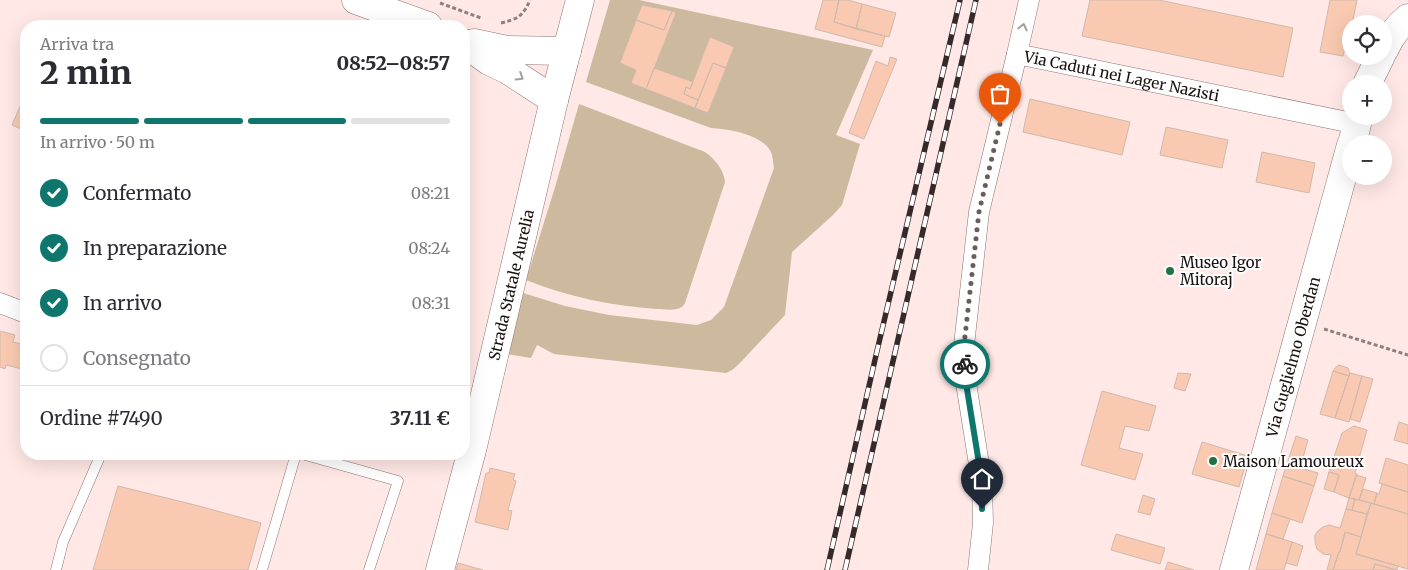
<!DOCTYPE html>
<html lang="it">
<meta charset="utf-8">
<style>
:root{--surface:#fff;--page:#f7f7f7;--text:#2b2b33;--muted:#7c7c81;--line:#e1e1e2;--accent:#0f766e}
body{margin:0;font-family:Merriweather,serif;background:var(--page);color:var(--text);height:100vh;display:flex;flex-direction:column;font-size:19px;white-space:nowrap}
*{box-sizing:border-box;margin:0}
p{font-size:16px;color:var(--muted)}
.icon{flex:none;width:28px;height:28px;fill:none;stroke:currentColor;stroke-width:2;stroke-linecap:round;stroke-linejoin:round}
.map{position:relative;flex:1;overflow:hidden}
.details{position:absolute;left:20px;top:20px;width:450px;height:440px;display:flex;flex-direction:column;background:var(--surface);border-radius:20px;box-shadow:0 5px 20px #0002}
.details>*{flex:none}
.tools{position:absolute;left:1342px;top:15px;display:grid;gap:10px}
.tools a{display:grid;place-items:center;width:50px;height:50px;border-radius:50%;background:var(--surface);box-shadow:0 5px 20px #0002;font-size:25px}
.pin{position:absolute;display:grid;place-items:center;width:42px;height:42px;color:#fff;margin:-51px -21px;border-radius:50% 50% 50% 0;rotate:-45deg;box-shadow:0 0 5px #0007}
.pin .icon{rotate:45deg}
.courier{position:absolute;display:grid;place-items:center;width:50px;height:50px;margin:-25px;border:4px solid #0f766e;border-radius:50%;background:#fff;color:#222;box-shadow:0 1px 6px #0007}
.head em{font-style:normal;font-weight:800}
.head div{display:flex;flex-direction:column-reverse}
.head{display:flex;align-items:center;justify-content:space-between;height:85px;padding:0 20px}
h1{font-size:32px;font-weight:800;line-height:38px}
.bar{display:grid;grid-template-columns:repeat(4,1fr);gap:8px 5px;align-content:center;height:60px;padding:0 20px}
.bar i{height:6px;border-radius:4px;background:var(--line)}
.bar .selected{background:var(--accent)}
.bar p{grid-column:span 4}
.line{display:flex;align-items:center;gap:12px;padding:0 20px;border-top:1px solid var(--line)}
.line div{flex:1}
ol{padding:0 20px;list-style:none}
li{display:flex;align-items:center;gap:15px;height:55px}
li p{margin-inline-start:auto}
li .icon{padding:5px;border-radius:50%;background:var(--accent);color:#fff;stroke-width:4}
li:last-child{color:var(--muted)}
li i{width:28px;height:28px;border:2px solid var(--line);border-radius:50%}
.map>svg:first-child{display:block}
</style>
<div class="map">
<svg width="1408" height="570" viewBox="0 0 1408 570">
<rect width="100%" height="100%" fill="#ffe8e5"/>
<path fill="#ccb99e" d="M610 0H639L873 50 836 135 860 144 842 205 833 215 792 252 785 315 739 364 732 370 726 373 554 354 537 345 531 358 506 354 523 293 565 306 609 315 697 325 711 320 724 307 774 168C773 163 773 156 771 152 762 134 728 129 711 128L586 82Z
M579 104 705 152C715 159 724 170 725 182L685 303C684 305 682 307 680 308 673 311 664 309 657 309 612 306 568 297 526 280L556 184Z"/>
<path fill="#f9cab1" stroke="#d0b9ac" d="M823 0H839L834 22 885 36 882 47 815 29Z
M839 0H848L862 4 856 29 834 22Z
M1090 0H1159L1293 28 1283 77 1082 36Z
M1330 0H1357L1352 24H1351L1348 44H1346L1343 56 1320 52Z
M862 4 896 13 889 37 856 29Z
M642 5 672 11 664 30 636 20Z
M672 11 676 13 646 89 631 83 636 70 620 63 636 20 664 30Z
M710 37 734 47 726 68 713 63 698 100 684 94 686 87 690 89Z
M890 57 897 59 864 139 849 133 876 61 888 66Z
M713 63 726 68 708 113 695 108Z
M654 68 693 82 690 89 686 87 684 94 698 100 695 108 646 89Z
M25 95 26 96V131L12 125Z
M1030 99 1130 122 1122 155 1023 132Z
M1166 127 1228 140 1222 168 1160 155Z
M1262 152 1315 163 1309 193 1256 182Z
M0 331 15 335 13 342 26 345V370L6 365 5 369 0 367Z
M977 352 989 354 986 365 974 363Z
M1339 365 1348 368 1350 373 1349 376 1333 371 1335 368Z
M1333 371 1349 376 1335 418 1320 414Z
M1178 373 1191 374 1185 391 1174 388Z
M1350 373 1362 376 1349 422 1335 418Z
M1362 376 1373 379 1360 422 1350 419Z
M1102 391 1156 406 1149 431 1125 426 1119 448 1143 454 1135 480 1081 465Z
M1399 422 1408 425V444L1394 440Z
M1354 426 1367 430 1355 473 1357 474 1349 498 1334 492 1339 475 1329 472 1342 433Z
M1296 436 1308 440 1300 468 1287 464Z
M1202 442 1248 456 1239 487 1192 474Z
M1386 458 1408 465V492L1379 483Z
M1287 464 1318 473 1314 486 1283 476Z
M490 468 515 474 513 480 516 481 508 510 512 511 508 530 475 522 486 473H489Z
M1329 472 1339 475 1334 492 1324 489Z
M1356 475 1366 478 1359 500 1349 498Z
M1283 476 1314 486 1302 523 1272 513Z
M1382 484 1408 492V514L1374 504 1377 493 1379 494Z
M118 486 195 505 261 523 248 570H93Z
M1363 489 1377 493 1374 504 1359 500Z
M1143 495 1155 499 1150 515 1138 512Z
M1349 498 1355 499 1352 510 1346 509Z
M1355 499 1371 503 1367 514 1352 510Z
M1371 503 1408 514V569L1356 554Z
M1346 509 1367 514 1361 537 1345 532 1340 552H1339L1333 570H1327L1331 555 1323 554 1317 549 1315 542V535L1318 531 1323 527 1329 525 1340 528Z
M1272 513 1290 519 1283 539 1266 534Z
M1345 532 1361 537 1356 554 1398 566 1397 570 1375 564 1373 570H1333L1339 552H1340Z
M1116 534 1165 548 1160 564 1111 550Z
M1266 534 1292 542 1284 570H1256Z
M1292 542 1303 546 1297 566 1286 563Z
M1168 562 1194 570H1165Z
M458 563 483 570H456Z
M1375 564 1396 570H1373Z"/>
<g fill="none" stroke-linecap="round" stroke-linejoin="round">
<defs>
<path id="lane" d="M302 454 398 481 369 570
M56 570 63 542 101 454
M262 570 296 454"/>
<g id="street">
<path d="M1017 54 1029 0"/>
<path d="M0 303 26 313"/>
<path id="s1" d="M978 570 983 523 982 483 966 383 964 345 979 212 1017 54 1357 124"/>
</g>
<g id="secondary">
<path d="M356 0 428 26"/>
<path d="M464 43 489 61 508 70 554 100"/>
<path d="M474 43 507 50 567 51"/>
<path d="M1384 50C1389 39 1398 26 1408 18"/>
<path d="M1367 84 1381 56"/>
<path d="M1352 144 1359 116"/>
<path id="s2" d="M1234 570 1351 145"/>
</g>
<g id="primary">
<path id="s3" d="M440 570 472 450 554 100 580 0"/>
</g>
</defs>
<use href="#lane" stroke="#8d7471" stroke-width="11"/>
<use href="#street" stroke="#8d7471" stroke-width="21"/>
<use href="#secondary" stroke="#8d7471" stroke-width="29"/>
<use href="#primary" stroke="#8d7471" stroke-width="29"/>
<path stroke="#8f7f7d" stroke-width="3" stroke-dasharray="4 2.5" stroke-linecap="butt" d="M440 3 481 18
M501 23C518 19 523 16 530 0
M1324 329 1408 355"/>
<use href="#lane" stroke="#fff" stroke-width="10"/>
<use href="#street" stroke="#fff" stroke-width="20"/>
<use href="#secondary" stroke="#fff" stroke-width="28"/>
<use href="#primary" stroke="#fff" stroke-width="28"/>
<defs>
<path id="rail" d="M827 570 877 351 960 0
M845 570 976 0"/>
</defs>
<use href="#rail" stroke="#362a29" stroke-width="5.5"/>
<use href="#rail" stroke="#fff" stroke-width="4" stroke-dasharray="11" stroke-linecap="butt"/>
</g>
<defs><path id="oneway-chevron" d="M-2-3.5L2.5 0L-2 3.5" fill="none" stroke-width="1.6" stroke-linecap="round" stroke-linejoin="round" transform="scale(1.25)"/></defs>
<g stroke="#a39f9f">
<use href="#oneway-chevron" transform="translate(1023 27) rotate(-77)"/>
<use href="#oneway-chevron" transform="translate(520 77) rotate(32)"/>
</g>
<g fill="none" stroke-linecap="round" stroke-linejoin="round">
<path stroke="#6a5c5a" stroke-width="5" stroke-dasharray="0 9" d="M965 364 964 345 979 212 1000 124"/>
<path stroke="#0f766e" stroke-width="6" d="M965 364 966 383 982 482V509"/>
</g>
<g fill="#207243" stroke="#fff" stroke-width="2">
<circle cx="1170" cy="271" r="5"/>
<circle cx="1213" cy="461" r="5"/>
</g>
<g text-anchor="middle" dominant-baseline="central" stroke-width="4" stroke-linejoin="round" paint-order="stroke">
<g font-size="15" fill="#1a100f" stroke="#fff">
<text stroke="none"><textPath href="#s1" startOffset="630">Via Caduti nei Lager Nazisti</textPath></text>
<text stroke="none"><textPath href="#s3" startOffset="294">Strada Statale Aurelia</textPath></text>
<text stroke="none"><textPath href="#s2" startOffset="221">Via Guglielmo Oberdan</textPath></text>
</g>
<g font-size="15" fill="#1a100f" stroke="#fff" text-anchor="start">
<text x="1180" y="262">Museo Igor<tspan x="1180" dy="17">Mitoraj</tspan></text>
<text x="1223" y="461">Maison Lamoureux</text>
</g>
</g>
</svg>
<div class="tools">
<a><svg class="icon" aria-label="locate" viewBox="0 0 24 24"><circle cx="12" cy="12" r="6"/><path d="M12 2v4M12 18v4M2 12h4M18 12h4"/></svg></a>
<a>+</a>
<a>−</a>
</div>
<div class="pin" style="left:1000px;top:124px;background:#ea580c"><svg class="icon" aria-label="bag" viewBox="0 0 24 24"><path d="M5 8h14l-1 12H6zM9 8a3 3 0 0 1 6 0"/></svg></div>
<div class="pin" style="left:982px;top:509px;background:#1f2937"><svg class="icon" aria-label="home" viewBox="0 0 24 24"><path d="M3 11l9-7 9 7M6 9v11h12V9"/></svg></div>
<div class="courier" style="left:965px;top:364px"><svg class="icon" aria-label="bike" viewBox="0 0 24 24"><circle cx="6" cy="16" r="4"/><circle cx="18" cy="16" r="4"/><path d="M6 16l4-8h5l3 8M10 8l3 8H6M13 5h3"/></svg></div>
<section class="details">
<div class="head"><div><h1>2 min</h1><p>Arriva tra</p></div><em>08:52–08:57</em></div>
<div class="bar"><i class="selected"></i><i class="selected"></i><i class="selected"></i><i></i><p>In arrivo · 50 m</p></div>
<ol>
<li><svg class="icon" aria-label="check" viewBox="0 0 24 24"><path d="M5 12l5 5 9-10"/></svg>Confermato<p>08:21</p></li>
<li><svg class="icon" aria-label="check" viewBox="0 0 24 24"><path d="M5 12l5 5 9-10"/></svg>In preparazione<p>08:24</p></li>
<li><svg class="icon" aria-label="check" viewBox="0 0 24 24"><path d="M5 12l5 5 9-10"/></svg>In arrivo<p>08:31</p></li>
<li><i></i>Consegnato</li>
</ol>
<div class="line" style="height:65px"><div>Ordine #7490</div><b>37.11 €</b></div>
</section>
</div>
